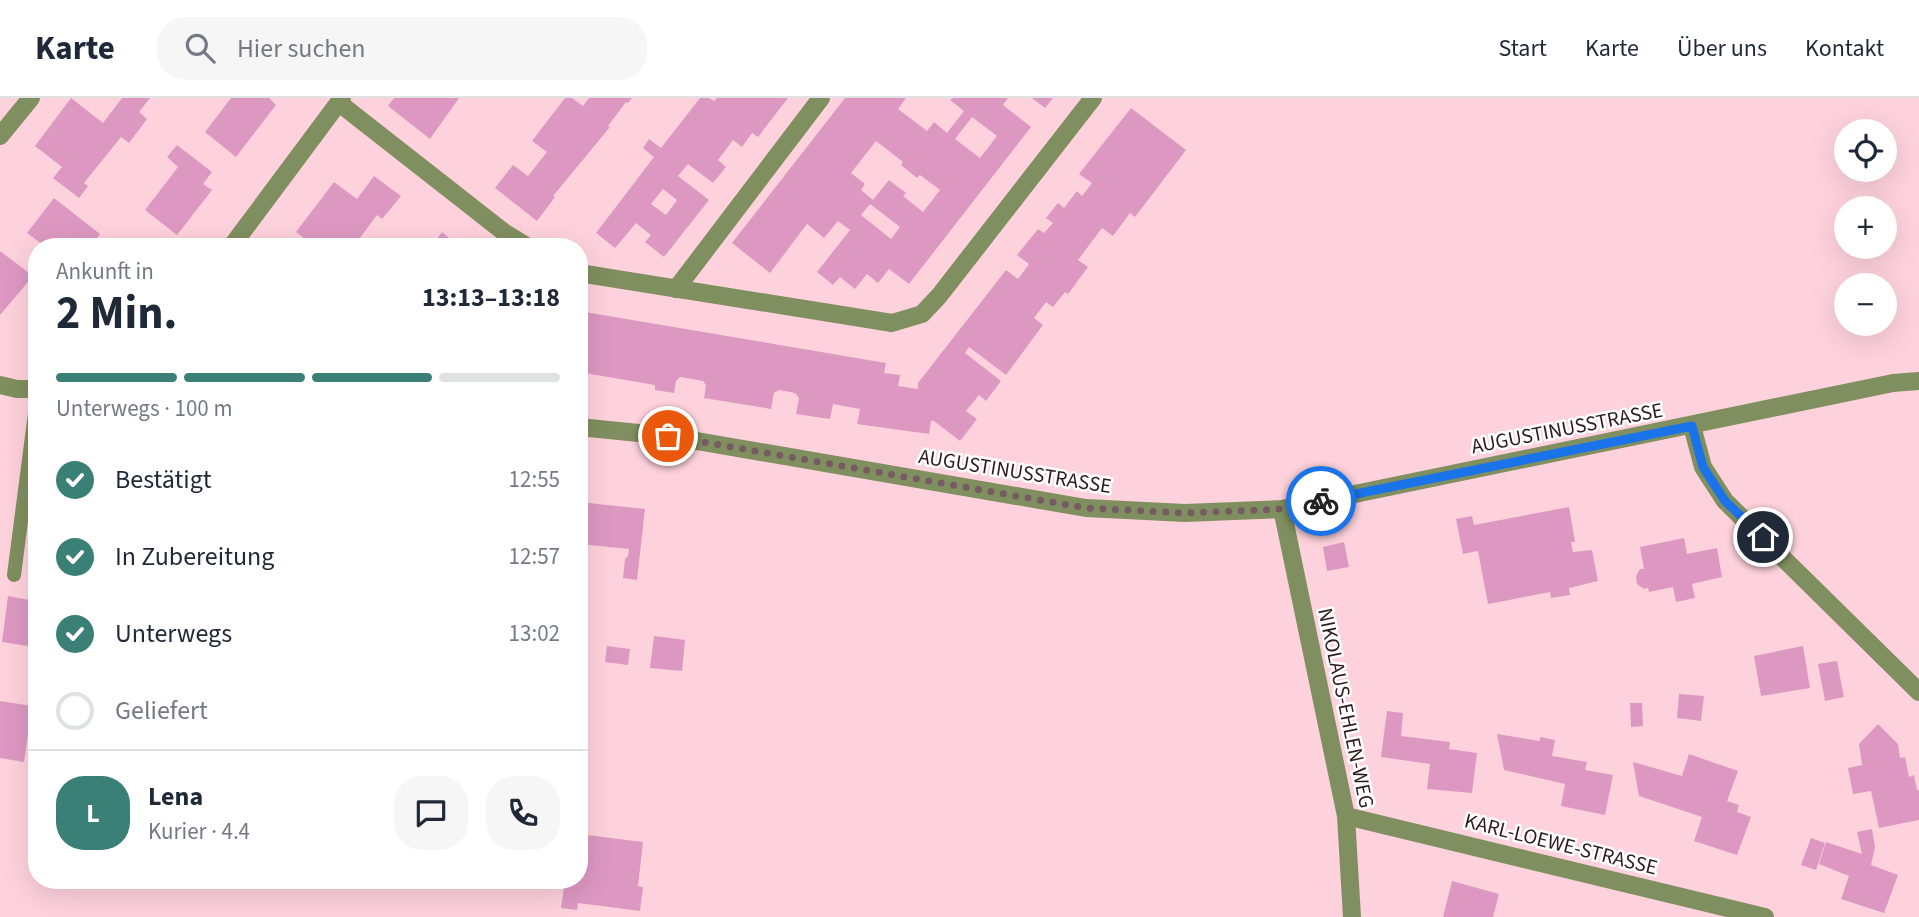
<!DOCTYPE html>
<html lang="de">
<meta charset="utf-8">
<style>
:root{--surface:#fff;--page:#f6f6f7;--text:#1f2937;--muted:#747a83;--line:#e0e1e3;--accent:#3b8076}
body{margin:0;font-family:"Source Sans 3",sans-serif;background:var(--page);color:var(--text);height:100vh;display:flex;flex-direction:column;font-size:26px;white-space:nowrap}
*{box-sizing:border-box;margin:0}
p{font-size:23px;color:var(--muted)}
.icon{flex:none;width:38px;height:38px;fill:none;stroke:currentColor;stroke-width:2;stroke-linecap:round;stroke-linejoin:round}
.map{position:relative;flex:1;overflow:hidden}
.panel{position:absolute;left:28px;top:140px;width:560px;height:651px;display:flex;flex-direction:column;background:var(--surface);border-radius:28px;box-shadow:0 7px 28px #0002}
.panel>*{flex:none}
.buttons{position:absolute;left:1834px;top:21px;display:grid;gap:14px}
.buttons a{display:grid;place-items:center;width:63px;height:63px;border-radius:50%;background:var(--surface);box-shadow:0 7px 28px #0002;font-size:35px}
.pin{position:absolute;display:grid;place-items:center;width:60px;height:60px;color:#fff;margin:-30px;border:4px solid #fff;border-radius:50%;box-shadow:0 2px 7px #0007}
.courier{position:absolute;display:grid;place-items:center;width:70px;height:70px;margin:-35px;border:5px solid #1a73e8;border-radius:50%;background:#fff;color:#222;box-shadow:0 2px 9px #0007}
.head em{font-style:normal;font-weight:700}
.head div{display:flex;flex-direction:column-reverse}
.head{display:flex;align-items:center;justify-content:space-between;height:119px;padding:0 28px}
h1{font-size:46px;font-weight:700;line-height:52px}
.bar{display:grid;grid-template-columns:repeat(4,1fr);gap:10px 7px;align-content:center;height:84px;padding:0 28px}
.bar i{height:9px;border-radius:5px;background:var(--line)}
.bar .selected{background:var(--accent)}
.bar p{grid-column:span 4}
.line{display:flex;align-items:center;gap:18px;padding:0 28px;border-top:2px solid var(--line)}
.line div{flex:1}
.round{display:grid;place-items:center;flex:none;width:74px;height:74px;border-radius:28px;background:var(--page)}
ol{padding:0 28px;list-style:none}
li{display:flex;align-items:center;gap:21px;height:77px}
li p{margin-inline-start:auto}
li .icon{padding:7px;border-radius:50%;background:var(--accent);color:#fff;stroke-width:4}
li:last-child{color:var(--muted)}
li i{width:38px;height:38px;border:4px solid var(--line);border-radius:50%}
header{display:flex;align-items:center;gap:42px;box-sizing:border-box;height:98px;padding:0 35px;background:var(--surface);border-bottom:2px solid var(--line)}
header strong{font-size:33px}
nav{display:flex;gap:38px;margin-inline-start:auto;font-size:24px}
.search{width:490px;height:63px;background:var(--page);display:flex;align-items:center;gap:18px;box-sizing:border-box;padding:0 24px;border-radius:28px;color:var(--muted);font-size:26px}
.map>svg:first-child{display:block}
</style>
<header>
<strong>Karte</strong>
<div class="search"><svg class="icon" aria-label="search" viewBox="0 0 24 24"><circle cx="10" cy="10" r="6"/><path d="M15 15l6 6"/></svg>Hier suchen</div>
<nav><a>Start</a><a>Karte</a><a>Über uns</a><a>Kontakt</a></nav>
</header>
<div class="map">
<svg width="1919" height="819" viewBox="0 0 1919 819">
<rect width="100%" height="100%" fill="#fed2dc"/>
<path fill="#dd98c2" fill-rule="evenodd" d="M71 0 103 25 122 0H150L139 14 147 21 129 45 121 39 84 85 88 88 79 100 53 80 62 69 35 48Z
M231 0H269L276 7 236 59 205 34Z
M394 0H459L430 41 388 8Z
M565 0H572L583 8 589 0H632L628 5 626 4 608 28 610 29 553 98 555 99 537 123 495 90 513 67 528 78 547 54 532 43Z
M700 0H709L714 3 717 0H788L758 39 752 35 742 49 733 42 718 62 726 69 713 85 688 66 678 78 709 102 664 159 645 144 651 137 636 125 615 150 596 135 654 59 643 50 649 41 661 50ZM663 91 677 102 666 117 651 106Z
M845 0H906L898 11 927 33 934 24 947 35 964 13 950 2 953 0H1008L1003 7 1031 29 909 186 889 171 878 185 867 176 855 191 840 179 833 187 817 174 850 132 838 123 824 140 807 126 770 175 732 145ZM972 19 997 38 980 60 955 41ZM876 43 903 64 901 67 917 80 920 77 940 92 923 114 903 98 906 95 889 82 873 102 861 92 865 86 851 75ZM870 106 900 129 891 141 861 117Z
M1032 0H1053L1045 10Z
M1131 10 1186 52 1135 119 1130 115 1113 138 1102 130 1078 162 1088 169 1068 196 1065 194 1053 209 1046 204 1034 220 1043 227 1006 277 969 249 965 255 1001 283 986 303 979 297 966 313 977 321 960 343 934 323H931L929 336 857 326 860 311 833 306 830 321 796 316 799 300 795 295 779 292 774 295 771 311 704 300 706 287 703 283 680 279 676 283 674 295 655 292V287L579 274V213L886 265 884 275 900 277 898 288 918 291V285L1006 172 1018 181 1029 166 1017 157 1038 131 1044 135 1053 125 1046 120 1058 105 1064 110 1077 93 1082 98 1092 85 1079 76Z
M177 47 212 74 203 86 212 92 177 137 145 112 178 69 167 59Z
M374 78 401 98 382 121 377 117 353 149H315L296 134 334 84 357 101Z
M54 100 100 136 91 149H46L27 135Z
M442 134 460 149H431Z
M0 153 33 178 0 217Z
M579 404 645 411 637 482 623 480 625 461 628 458 629 451 579 446Z
M1569 409 1575 444H1571L1573 454 1592 452 1598 483 1569 490 1570 497 1551 500 1550 494 1488 506 1478 453 1463 456 1456 421 1472 418 1474 427Z
M1684 440 1687 456 1717 450 1722 479 1692 486 1695 500 1676 504 1673 489 1649 494 1648 490 1644 491 1637 486 1636 478 1640 471H1644L1640 449Z
M1344 444 1349 469 1327 473 1323 449Z
M8 498 35 503 28 548 2 544Z
M654 538 685 542 682 573 650 570Z
M607 548 630 551 628 567 605 564Z
M1803 548 1810 590 1761 598 1754 558Z
M1837 563 1844 599 1825 603 1818 566Z
M1679 596 1704 598 1701 623 1677 620Z
M0 603 32 608 24 664 0 660Z
M1630 605H1642L1643 628 1631 629Z
M1387 613 1403 615 1401 638 1450 644 1449 651 1477 655 1472 695 1427 691 1430 666 1381 659Z
M1878 626 1898 646 1900 660 1905 659 1909 679 1914 677 1917 692H1919V722L1879 730 1871 693 1853 696 1848 670 1862 667 1859 646Z
M1497 636 1540 643V639L1555 642 1552 658 1587 664 1585 672 1613 677 1605 717 1561 708 1565 686 1504 672Z
M1689 656 1738 673 1727 703 1739 707 1737 714 1751 719 1737 757 1694 743 1702 719 1639 698 1633 664 1682 678Z
M1872 731 1875 749 1871 767 1898 777 1884 815 1841 801 1849 778 1819 766 1826 744 1862 756 1857 734Z
M587 737 643 744 638 788 643 789 640 813 578 805 577 812 561 810 565 782H579V776L582 777Z
M1811 740 1825 745 1816 772 1801 767Z
M1452 783 1499 796 1493 819H1443Z"/>
<g fill="none" stroke-linecap="round" stroke-linejoin="round">
<path stroke="#808f5f" stroke-width="14" d="M14 477 37 300"/>
<path stroke="#808f5f" stroke-width="18" d="M339 5 505 135 528 149
M0 38 31 0
M231 149 342 0
M579 175 892 225 922 216 939 198 1093 0
M676 191 821 0
M0 287 17 291H37
M1692 328 1703 369 1725 403 1919 594
M579 329 668 338 1086 410 1185 415 1282 411 1893 285 1919 283
M1282 411 1346 718 1352 819
M1346 718 1765 819"/>
</g>
<g fill="none" stroke-linecap="round" stroke-linejoin="round">
<path stroke="#775b62" stroke-width="7" stroke-dasharray="0 12.6" d="M668 338 1086 410 1185 415 1282 411 1321 403"/>
<path stroke="#1a73e8" stroke-width="9" d="M1321 403 1692 328 1703 369 1725 403 1763 439"/>
</g>
<g text-anchor="middle" dominant-baseline="central" stroke-width="5" stroke-linejoin="round" paint-order="stroke">
<g font-size="21" fill="#2f1b20" stroke="#fff">
<text transform="translate(1567 330) rotate(-11)">AUGUSTINUSSTRASSE</text>
<text transform="translate(1015 373) rotate(9)">AUGUSTINUSSTRASSE</text>
<text transform="translate(1346 610) rotate(78)">NIKOLAUS-EHLEN-WEG</text>
<text transform="translate(1561 746) rotate(14)">KARL-LOEWE-STRASSE</text>
</g>
</g>
</svg>
<div class="buttons">
<a><svg class="icon" aria-label="locate" viewBox="0 0 24 24"><circle cx="12" cy="12" r="6"/><path d="M12 2v4M12 18v4M2 12h4M18 12h4"/></svg></a>
<a>+</a>
<a>−</a>
</div>
<div class="pin" style="left:668px;top:338px;background:#ea580c"><svg class="icon" aria-label="bag" viewBox="0 0 24 24"><path d="M5 8h14l-1 12H6zM9 8a3 3 0 0 1 6 0"/></svg></div>
<div class="pin" style="left:1763px;top:439px;background:#1f2937"><svg class="icon" aria-label="home" viewBox="0 0 24 24"><path d="M3 11l9-7 9 7M6 9v11h12V9"/></svg></div>
<div class="courier" style="left:1321px;top:403px"><svg class="icon" aria-label="bike" viewBox="0 0 24 24"><circle cx="6" cy="16" r="4"/><circle cx="18" cy="16" r="4"/><path d="M6 16l4-8h5l3 8M10 8l3 8H6M13 5h3"/></svg></div>
<section class="panel">
<div class="head"><div><h1>2 Min.</h1><p>Ankunft in</p></div><em>13:13–13:18</em></div>
<div class="bar"><i class="selected"></i><i class="selected"></i><i class="selected"></i><i></i><p>Unterwegs · 100 m</p></div>
<ol>
<li><svg class="icon" aria-label="check" viewBox="0 0 24 24"><path d="M5 12l5 5 9-10"/></svg>Bestätigt<p>12:55</p></li>
<li><svg class="icon" aria-label="check" viewBox="0 0 24 24"><path d="M5 12l5 5 9-10"/></svg>In Zubereitung<p>12:57</p></li>
<li><svg class="icon" aria-label="check" viewBox="0 0 24 24"><path d="M5 12l5 5 9-10"/></svg>Unterwegs<p>13:02</p></li>
<li><i></i>Geliefert</li>
</ol>
<div class="line" style="height:126px"><b class="round" style="background:var(--accent);color:#fff">L</b><div><b>Lena</b><p>Kurier · 4.4</p></div><a class="round"><svg class="icon" aria-label="chat" viewBox="0 0 24 24"><path d="M4 5h16v11H9l-5 4z"/></svg></a><a class="round"><svg class="icon" aria-label="phone" viewBox="0 0 24 24"><path d="M5 4h4l2 5-3 2q2 4 5 5l2-3 5 2v4C11 20 4 13 5 4z"/></svg></a></div>
</section>
</div>
